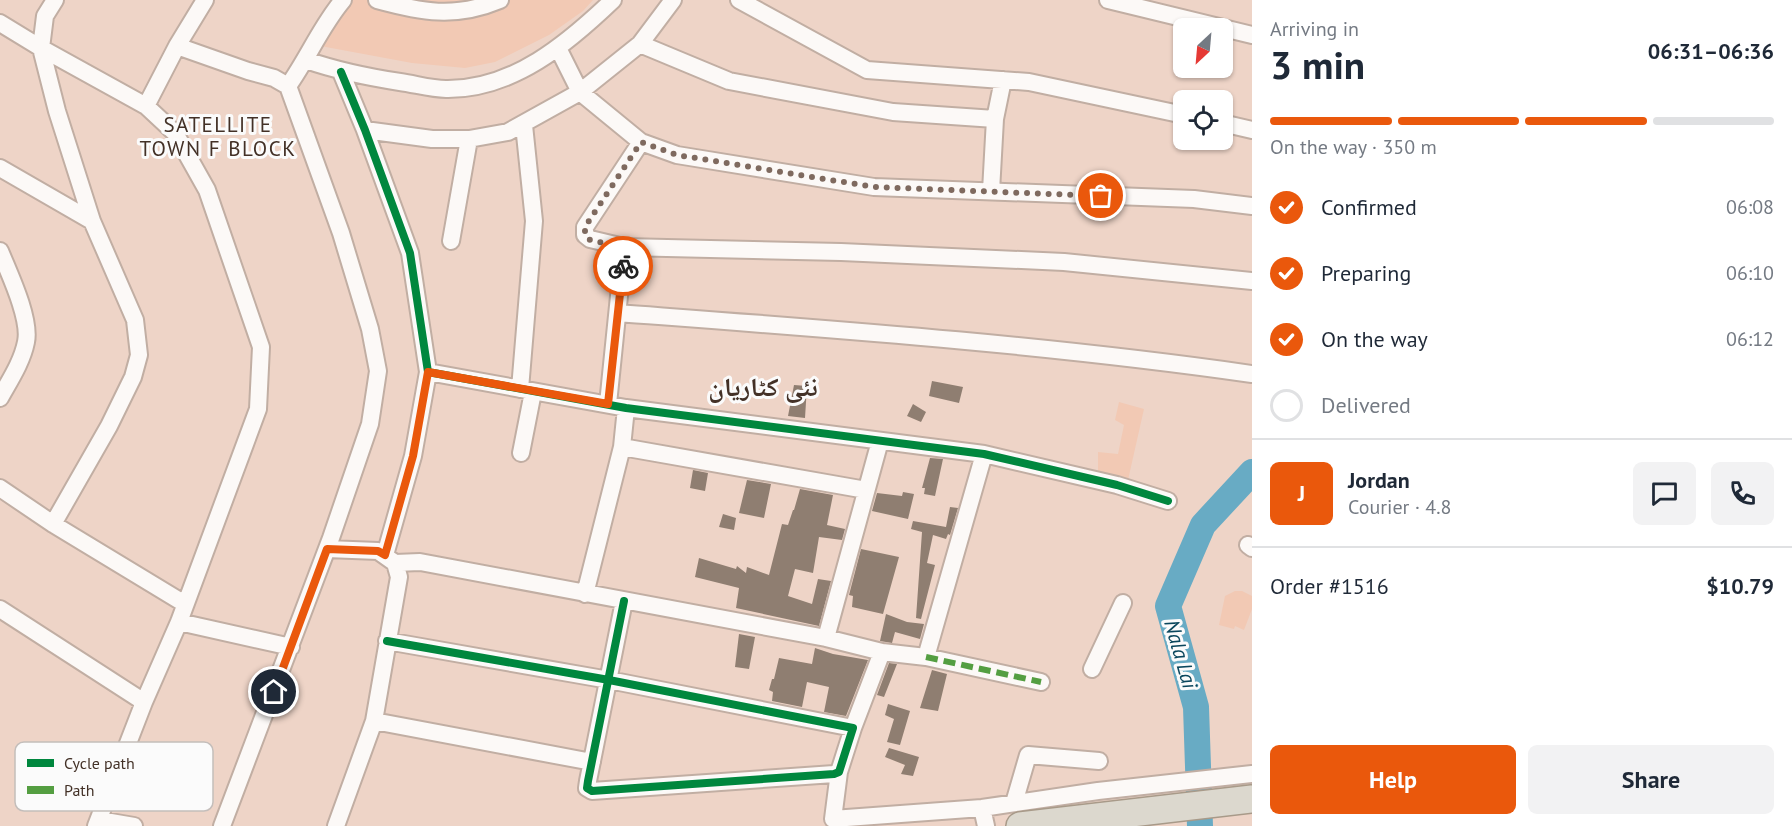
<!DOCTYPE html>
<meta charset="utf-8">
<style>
:root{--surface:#fff;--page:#f2f2f3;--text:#1f2937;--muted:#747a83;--line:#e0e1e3;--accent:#ea580c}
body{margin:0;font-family:"PT Sans","Noto Naskh Arabic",sans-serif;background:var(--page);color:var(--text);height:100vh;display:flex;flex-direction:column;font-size:22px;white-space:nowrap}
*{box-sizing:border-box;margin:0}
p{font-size:20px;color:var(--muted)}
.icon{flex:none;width:33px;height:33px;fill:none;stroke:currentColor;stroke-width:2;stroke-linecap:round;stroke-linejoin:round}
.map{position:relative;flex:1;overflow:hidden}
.sheet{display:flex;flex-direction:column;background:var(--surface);width:540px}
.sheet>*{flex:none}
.needle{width:39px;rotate:206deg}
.buttons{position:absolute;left:1173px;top:18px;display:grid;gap:12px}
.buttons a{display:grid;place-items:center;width:60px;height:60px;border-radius:9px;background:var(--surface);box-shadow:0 2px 4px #0004;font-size:30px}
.pin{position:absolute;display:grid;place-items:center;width:51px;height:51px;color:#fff;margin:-26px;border:3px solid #fff;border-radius:50%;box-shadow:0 2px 6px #0007}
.courier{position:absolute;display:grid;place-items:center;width:60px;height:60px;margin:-30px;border:4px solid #ea580c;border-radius:50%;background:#fff;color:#222;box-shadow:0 2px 8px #0007}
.summary em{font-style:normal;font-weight:700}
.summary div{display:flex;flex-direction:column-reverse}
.summary{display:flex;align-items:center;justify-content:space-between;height:102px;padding:0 18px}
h1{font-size:39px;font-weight:700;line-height:45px}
.bar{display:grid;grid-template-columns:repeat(4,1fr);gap:9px 6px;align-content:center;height:72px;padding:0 18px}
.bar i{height:8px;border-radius:4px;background:var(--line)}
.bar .current{background:var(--accent)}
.bar p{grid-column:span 4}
.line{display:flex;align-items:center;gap:15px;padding:0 18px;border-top:2px solid var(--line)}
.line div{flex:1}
.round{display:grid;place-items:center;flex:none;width:63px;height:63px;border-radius:9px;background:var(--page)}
ol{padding:0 18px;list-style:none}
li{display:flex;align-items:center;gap:18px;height:66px}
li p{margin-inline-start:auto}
li .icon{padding:6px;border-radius:50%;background:var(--accent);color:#fff;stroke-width:4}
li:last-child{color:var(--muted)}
li i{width:33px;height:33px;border:3px solid var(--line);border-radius:50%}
.action{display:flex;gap:12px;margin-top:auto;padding:12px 18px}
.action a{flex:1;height:69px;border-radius:9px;background:var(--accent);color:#fff;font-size:24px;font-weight:700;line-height:69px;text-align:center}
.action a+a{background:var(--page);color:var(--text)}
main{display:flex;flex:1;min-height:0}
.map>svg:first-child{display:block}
</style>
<main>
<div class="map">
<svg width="1252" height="826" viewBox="0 0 1252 826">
<rect width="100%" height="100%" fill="#eed4c7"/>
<path fill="#f2c9b4" d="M340 0H593L583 11 549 35 495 62 465 68 412 63 315 45Z
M1119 402 1144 409 1128 480 1098 473V452L1118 454 1124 425 1115 420Z
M1235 591H1242L1252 596V609L1244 630 1235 626 1234 629 1219 625 1225 596Z"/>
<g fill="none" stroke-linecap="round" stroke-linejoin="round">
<path stroke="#68abc4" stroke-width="26" d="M1200 826 1196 707 1168 606 1203 525 1252 472"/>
</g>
<path fill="#8f7e71" d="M932 381 963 387 959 403 929 396Z
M794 385 807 386 805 418 788 416Z
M913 404 926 412 921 422 907 416Z
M930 458 943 459 935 496 924 494 925 488H922Z
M693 470 708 473 705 491 690 488Z
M747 480 771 484 764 518 739 513Z
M800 489 833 495 827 525 845 529 842 540 819 537 813 573 795 569 788 596 812 604 818 579 831 581 819 626 736 608 739 588 695 577 699 558 736 569 737 566 746 573 747 567 769 575 782 524 788 525 793 510H794Z
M903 492 914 494 908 519 872 511 877 493 902 496Z
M950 507 958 508 950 535 948 534 946 539 933 535 927 563 935 565 921 619 916 618 922 532 911 529 913 521 946 527Z
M723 514 736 518 734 530 719 527Z
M861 549 899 557 883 614 852 607 853 596 849 595Z
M886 614 907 622 924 624 920 639 895 632 892 643 880 641Z
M739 634 755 637 749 669 735 667Z
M815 648 833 654 868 660 846 716 824 712 829 687 807 682 802 707 772 701 773 692 769 690 772 679H774L779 658 812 664Z
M889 663 897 664 884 697 877 695Z
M932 670 947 674 938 711 920 708Z
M888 704 910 711 900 745 887 742 894 719 885 715Z
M889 748 919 757 913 776 901 774 905 765 885 757Z"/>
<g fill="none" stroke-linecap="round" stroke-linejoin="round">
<defs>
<path id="minor" d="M377 0C421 12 455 19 500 0
M739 0 867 70 1029 82 1184 115
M1108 0 1252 35
M0 23 41 48 146 106 175 133 207 190 261 347 258 409 179 622 144 702 96 826
M640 44 729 81 893 112 995 119
M177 46 248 71 274 78 288 86 341 233 370 329 378 371 370 424 331 538 222 826
M558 48 580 92 641 142 677 155 874 187 1194 199 1252 206
M306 60C338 71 367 77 400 82 415 84 431 89 446 89 513 90 568 43 613 0
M341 72 365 130 410 253 428 372 626 408 984 454 1117 485 1168 501
M288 86C308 58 321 26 343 0
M146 106 177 46 205 0
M1222 123 1252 130
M365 130 432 139H469L508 132 580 92 640 44 673 0
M641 142 585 227V235L590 239 624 247 841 252 1064 262 1252 281
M0 168 92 221
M991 191 995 119 1003 80
M451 241 469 139
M0 251C9 273 31 319 26 342 22 362 10 380 0 398
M618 313C829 329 1042 344 1252 374
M520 389 534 221 524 125
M608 404 624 247
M622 447 866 490
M521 453 533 392
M0 488 53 524 185 604
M53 524 109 426 133 377 139 355 135 320 92 221 57 111 41 48 45 16 55 0
M1248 545 1252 548
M327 549 378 551 395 563 399 577 374 721 336 826
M385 555 413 456 428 372
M395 563 420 562 826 638 882 652 926 657 1041 682
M585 594 622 447 626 408
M0 609 144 702
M179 622 291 647
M826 638 880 441
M387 641 609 680 853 728 839 772 834 774 592 791 587 788 588 781 624 601
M926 657 984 454
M1092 669 1123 603
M374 721 592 762
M853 728 882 652
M839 772 833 819 982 808 1098 791 1252 774
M1014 803 1028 755 1099 761
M982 808 986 826
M99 820 134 826"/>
<path id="trunk" d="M1020 826 1252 799"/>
</defs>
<use href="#minor" stroke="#c1aea3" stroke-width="20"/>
<use href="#trunk" stroke="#a89a89" stroke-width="30"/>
<use href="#minor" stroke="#fcf9f7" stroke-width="16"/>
<use href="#trunk" stroke="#dcd8ce" stroke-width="27"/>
<path stroke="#549e41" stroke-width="6" stroke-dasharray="12 6" stroke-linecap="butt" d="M926 657 1041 682"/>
<defs>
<path id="cycleway" d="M341 72 365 130 410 253 428 372 626 408 984 454 1117 485 1168 501
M387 641 609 680 853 728 839 772 834 774 592 791 587 788 588 781 624 601"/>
</defs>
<use href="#cycleway" stroke="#fbfbfb" stroke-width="11"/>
<use href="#cycleway" stroke="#00873e" stroke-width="8"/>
</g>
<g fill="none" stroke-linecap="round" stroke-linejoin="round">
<path stroke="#7f6a5f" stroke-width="6" stroke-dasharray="0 10.8" d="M623 266 624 247 590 240 585 235V227L641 142 677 155 874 187 1101 196"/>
<path stroke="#ea580c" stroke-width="8" d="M274 692 327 549 378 551 385 555 413 456 428 372 608 404 623 266"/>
</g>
<g text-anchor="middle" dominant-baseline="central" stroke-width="6" stroke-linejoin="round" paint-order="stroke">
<g font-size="21" letter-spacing="1.5" fill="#433127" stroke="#fbfbfb">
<text x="218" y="124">SATELLITE<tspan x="218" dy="24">TOWN F BLOCK</tspan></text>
</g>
<g font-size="21" font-style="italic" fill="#0a465c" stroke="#fbfbfb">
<text transform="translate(1181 654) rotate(74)">Nala Lai</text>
</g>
<g font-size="26" font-weight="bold" fill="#433127" stroke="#fbfbfb">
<text x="763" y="386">نئی کٹاریان</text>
</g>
</g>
<rect x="15" y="742" width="198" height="69" rx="9" fill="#fbfbfb" stroke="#c4bebb" stroke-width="1.5"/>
<rect x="27" y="759" width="27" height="8" fill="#00873e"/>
<rect x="27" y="786" width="27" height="8" fill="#549e41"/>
<g font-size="16" fill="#433127">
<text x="64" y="769">Cycle path</text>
<text x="64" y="796">Path</text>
</g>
</svg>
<div class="buttons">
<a><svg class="needle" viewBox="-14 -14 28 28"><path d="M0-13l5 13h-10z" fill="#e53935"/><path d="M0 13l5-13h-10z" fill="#747a83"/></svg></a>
<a><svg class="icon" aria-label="locate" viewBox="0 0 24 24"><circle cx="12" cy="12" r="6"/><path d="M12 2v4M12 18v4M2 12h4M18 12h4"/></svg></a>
</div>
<div class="pin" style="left:1101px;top:196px;background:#ea580c"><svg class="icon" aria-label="bag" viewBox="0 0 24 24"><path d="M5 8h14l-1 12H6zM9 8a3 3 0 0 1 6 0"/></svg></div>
<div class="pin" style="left:274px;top:692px;background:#1f2937"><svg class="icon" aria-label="home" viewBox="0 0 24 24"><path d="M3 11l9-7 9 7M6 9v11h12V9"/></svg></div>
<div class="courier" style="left:623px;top:266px"><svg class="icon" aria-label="bike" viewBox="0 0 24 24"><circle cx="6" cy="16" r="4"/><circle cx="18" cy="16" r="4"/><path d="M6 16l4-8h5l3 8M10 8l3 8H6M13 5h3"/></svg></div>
</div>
<section class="sheet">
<div class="summary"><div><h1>3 min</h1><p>Arriving in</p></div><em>06:31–06:36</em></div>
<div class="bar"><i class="current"></i><i class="current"></i><i class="current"></i><i></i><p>On the way · 350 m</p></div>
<ol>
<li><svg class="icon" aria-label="check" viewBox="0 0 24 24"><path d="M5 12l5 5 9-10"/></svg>Confirmed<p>06:08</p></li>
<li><svg class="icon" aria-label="check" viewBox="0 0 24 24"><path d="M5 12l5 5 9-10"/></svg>Preparing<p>06:10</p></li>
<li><svg class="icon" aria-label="check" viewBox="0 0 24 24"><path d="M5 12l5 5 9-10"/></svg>On the way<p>06:12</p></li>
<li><i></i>Delivered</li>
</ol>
<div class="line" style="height:108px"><b class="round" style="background:var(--accent);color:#fff">J</b><div><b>Jordan</b><p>Courier · 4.8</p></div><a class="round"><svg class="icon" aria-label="chat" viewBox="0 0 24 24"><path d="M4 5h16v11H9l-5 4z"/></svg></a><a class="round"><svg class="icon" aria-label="phone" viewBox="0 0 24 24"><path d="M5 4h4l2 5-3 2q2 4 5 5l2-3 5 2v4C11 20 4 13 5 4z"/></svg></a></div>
<div class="line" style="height:78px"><div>Order #1516</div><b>$10.79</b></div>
<div class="action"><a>Help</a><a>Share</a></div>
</section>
</main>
